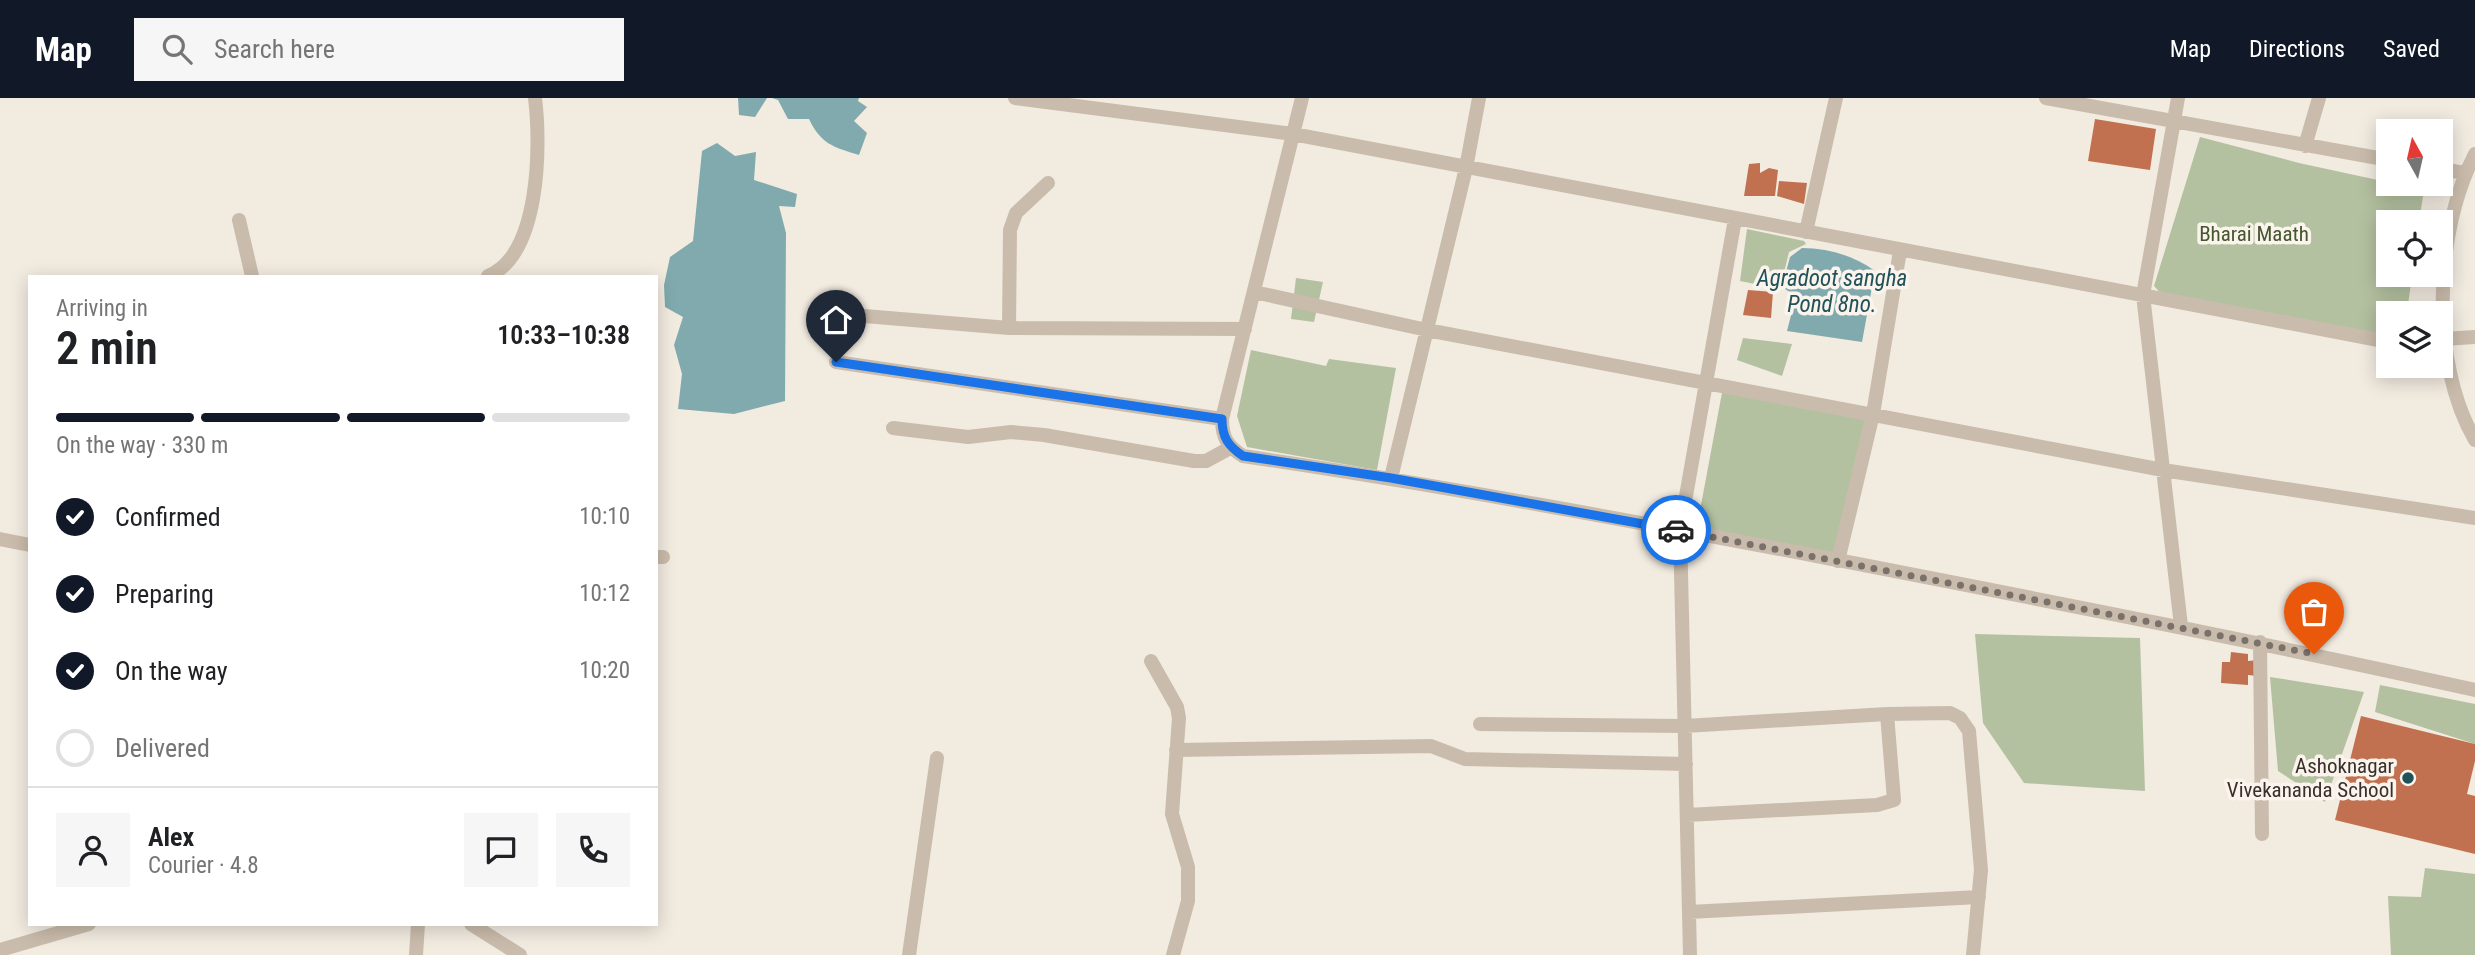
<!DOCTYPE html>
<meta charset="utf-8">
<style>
:root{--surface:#fff;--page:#f6f6f6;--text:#202124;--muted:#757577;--line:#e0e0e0;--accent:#111827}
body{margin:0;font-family:"Roboto Condensed",sans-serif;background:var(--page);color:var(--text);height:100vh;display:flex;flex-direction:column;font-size:26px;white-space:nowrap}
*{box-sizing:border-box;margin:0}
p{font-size:23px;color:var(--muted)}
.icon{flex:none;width:38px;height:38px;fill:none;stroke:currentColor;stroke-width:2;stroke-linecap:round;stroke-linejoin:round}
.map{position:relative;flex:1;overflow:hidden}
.panel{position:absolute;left:28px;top:177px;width:630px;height:651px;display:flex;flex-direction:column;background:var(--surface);border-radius:0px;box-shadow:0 4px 18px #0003}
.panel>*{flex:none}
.needle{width:46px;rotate:352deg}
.tools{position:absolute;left:2376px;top:21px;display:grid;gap:14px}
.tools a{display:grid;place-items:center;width:77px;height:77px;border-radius:0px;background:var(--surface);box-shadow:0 4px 18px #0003;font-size:35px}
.pin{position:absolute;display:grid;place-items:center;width:60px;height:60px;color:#fff;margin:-72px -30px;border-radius:50% 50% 50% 0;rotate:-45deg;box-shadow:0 0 7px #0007}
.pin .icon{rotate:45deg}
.courier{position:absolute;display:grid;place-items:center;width:70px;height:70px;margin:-35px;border:5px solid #1a73e8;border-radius:50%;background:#fff;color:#222;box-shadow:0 2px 9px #0007}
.overview em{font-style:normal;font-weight:600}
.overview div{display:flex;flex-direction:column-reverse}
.overview{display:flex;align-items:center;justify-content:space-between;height:119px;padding:0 28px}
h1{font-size:46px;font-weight:600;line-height:52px}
.bar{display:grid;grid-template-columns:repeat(4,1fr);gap:10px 7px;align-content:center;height:84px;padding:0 28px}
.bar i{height:9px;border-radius:5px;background:var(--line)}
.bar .active{background:var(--accent)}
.bar p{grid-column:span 4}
.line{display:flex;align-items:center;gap:18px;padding:0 28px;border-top:2px solid var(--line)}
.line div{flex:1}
.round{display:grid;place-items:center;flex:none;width:74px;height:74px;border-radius:0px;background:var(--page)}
ol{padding:0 28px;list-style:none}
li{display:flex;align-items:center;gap:21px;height:77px}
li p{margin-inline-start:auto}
li .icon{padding:7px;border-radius:50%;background:var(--accent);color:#fff;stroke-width:4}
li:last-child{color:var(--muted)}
li i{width:38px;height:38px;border:4px solid var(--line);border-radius:50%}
header{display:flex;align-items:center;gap:42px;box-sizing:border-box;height:98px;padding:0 35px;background:var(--accent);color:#fff}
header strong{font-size:33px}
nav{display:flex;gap:38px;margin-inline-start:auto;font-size:24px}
.search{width:490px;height:63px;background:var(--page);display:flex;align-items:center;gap:18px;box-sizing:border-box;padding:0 24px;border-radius:0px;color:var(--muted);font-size:26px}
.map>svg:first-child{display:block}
</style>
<header>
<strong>Map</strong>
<div class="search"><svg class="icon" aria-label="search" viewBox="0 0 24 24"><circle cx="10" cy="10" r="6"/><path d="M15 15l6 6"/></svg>Search here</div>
<nav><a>Map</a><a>Directions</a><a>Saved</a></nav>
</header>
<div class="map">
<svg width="2475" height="857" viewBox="0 0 2475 857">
<rect width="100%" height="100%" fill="#f2ebe0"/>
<path fill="#b4c1a0" d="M2200 39 2299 65 2424 92 2419 124H2389V177H2412L2407 215H2389V239L2167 202 2154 188Z
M1747 131 1804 143 1806 146 1789 154 1780 191 1740 183Z
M1296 180 1323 184 1314 224 1291 221Z
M1743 240 1792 246 1782 278 1737 262Z
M1251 252 1326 268 1329 261 1396 270 1377 372 1247 349 1237 318Z
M1724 284 1870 317 1834 459 1704 435 1698 423Z
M1975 536 2140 540 2145 693 2024 685 1983 625Z
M2270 579 2364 594 2325 704 2278 673Z
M2380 587 2475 606V646L2375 614Z
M2425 770 2475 776V857H2391L2388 798 2421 799Z"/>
<path fill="#80aaae" d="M738 0H767L755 19 739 17Z
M772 0H859L858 3 867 9 854 23 867 35 859 57C833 49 821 46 809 21H788L778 2Z
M717 45 735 58 756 54 754 82 797 96 795 109 779 108 786 135 785 303 734 316 678 311 682 276 674 247 683 219 665 209 664 187 670 159 693 143 702 53Z
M1802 150C1828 150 1855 158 1875 173L1862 244 1787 233 1796 198 1782 189 1790 159Z"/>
<path fill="#c17150" d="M2095 21 2156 31 2150 72 2088 63Z
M1760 65V75L1769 70 1778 72 1775 98H1744L1749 66Z
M1779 83 1807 85 1804 106 1777 98Z
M1748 192 1773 194 1771 220 1743 217Z
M2231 554 2248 556V563L2258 562V578L2248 577V587L2221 585 2222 564H2230Z
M2361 618 2475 646V663L2467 696 2475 698V756L2335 722Z"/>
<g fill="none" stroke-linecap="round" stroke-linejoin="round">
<path stroke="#cabcac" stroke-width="14" d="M1015 0 1293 36 2389 244
M1302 0 1222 321C1222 339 1227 348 1243 358 1439 387 1633 423 1827 460 2043 502 2260 544 2475 592
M2046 0 2389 62
M2178 0 2143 197 2181 528
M2305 48 2319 0
M2475 56C2434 134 2430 265 2475 342
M2441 71 2465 75
M239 122 252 178
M1806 134 1836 0
M488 178C540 157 541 48 535 0
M1254 194 1427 232 2163 372 2475 420
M852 217 1009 230 1245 231
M1009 230 1010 132 1016 115 1048 85
M2443 241 2475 239
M836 264 1222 321
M893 330 968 339 1011 334 1044 337 1194 363H1206L1230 350
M1391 380 1466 70 1479 0
M0 441 30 447
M656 459H663
M1838 463 1873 316 1900 153
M2260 544 2262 736
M1151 563 1177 609 1179 620 1172 716 1188 769V803L1173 857
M1480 626 1685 628 1887 616 1950 615 1960 620 1969 633 1981 772 1973 857
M1176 652 1431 648 1465 661 1686 666
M1687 717 1877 707 1894 702 1887 616
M1689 814 1979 799
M471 826 520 857
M0 852 89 826
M416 857 418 826
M909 857 937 660
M1690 857 1680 432 1735 121"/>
</g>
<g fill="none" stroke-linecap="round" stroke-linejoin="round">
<path stroke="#7a716a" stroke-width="7" stroke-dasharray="0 12.6" d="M1676 432 2314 556"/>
<path stroke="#1a73e8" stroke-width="9" d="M836 264 1222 321C1222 339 1228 348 1243 358L1391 380 1676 432"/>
</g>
<circle fill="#225259" stroke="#faf4ed" stroke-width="2.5" cx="2408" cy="680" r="7"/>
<g text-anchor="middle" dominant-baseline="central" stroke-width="7" stroke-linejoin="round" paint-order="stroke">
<g font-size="21" fill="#46562f" stroke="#faf4ed">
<text x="2254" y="136">Bharai Maath</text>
</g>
<g font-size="21" fill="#39302b" stroke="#faf4ed" text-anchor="end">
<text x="2394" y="668">Ashoknagar<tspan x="2394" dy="24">Vivekananda School</tspan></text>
</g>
<g font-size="23" font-style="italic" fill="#225259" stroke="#faf4ed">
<text x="1832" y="180">Agradoot sangha<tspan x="1832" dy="26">Pond 8no.</tspan></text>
</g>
</g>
</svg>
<div class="tools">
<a><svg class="needle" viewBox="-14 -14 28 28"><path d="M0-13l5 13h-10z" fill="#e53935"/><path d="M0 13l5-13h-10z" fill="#757577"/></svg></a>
<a><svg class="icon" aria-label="locate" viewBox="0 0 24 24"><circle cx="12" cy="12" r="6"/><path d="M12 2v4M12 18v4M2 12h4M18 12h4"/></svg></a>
<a><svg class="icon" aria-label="layers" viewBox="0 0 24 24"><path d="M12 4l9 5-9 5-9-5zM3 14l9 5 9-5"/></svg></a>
</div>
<div class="pin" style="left:2314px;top:556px;background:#ea580c"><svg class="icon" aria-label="bag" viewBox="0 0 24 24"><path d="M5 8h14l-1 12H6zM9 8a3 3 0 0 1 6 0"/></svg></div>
<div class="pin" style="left:836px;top:264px;background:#1f2937"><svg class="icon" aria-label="home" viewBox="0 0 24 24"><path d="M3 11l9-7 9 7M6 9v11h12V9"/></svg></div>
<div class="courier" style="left:1676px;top:432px"><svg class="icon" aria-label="car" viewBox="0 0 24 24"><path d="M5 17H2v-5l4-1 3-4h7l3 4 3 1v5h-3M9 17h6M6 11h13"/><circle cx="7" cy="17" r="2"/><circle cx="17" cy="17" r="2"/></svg></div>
<section class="panel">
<div class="overview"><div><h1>2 min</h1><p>Arriving in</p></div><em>10:33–10:38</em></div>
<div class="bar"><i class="active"></i><i class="active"></i><i class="active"></i><i></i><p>On the way · 330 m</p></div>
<ol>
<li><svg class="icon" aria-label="check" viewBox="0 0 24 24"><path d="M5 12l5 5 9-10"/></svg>Confirmed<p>10:10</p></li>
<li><svg class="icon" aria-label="check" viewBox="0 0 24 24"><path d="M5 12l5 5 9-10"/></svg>Preparing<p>10:12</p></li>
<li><svg class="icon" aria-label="check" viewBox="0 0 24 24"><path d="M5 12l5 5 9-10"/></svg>On the way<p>10:20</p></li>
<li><i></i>Delivered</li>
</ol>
<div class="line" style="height:126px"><a class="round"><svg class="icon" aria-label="person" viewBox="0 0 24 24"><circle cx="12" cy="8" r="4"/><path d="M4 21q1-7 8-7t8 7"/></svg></a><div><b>Alex</b><p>Courier · 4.8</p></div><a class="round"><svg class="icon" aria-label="chat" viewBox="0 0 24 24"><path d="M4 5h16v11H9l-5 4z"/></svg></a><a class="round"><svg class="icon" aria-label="phone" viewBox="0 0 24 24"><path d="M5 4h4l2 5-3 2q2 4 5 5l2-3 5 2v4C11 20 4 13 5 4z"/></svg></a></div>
</section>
</div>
